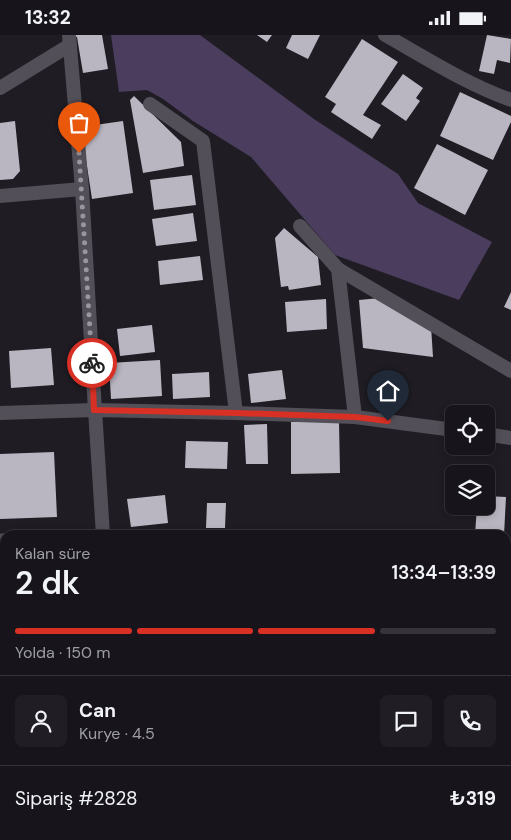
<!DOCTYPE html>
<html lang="tr">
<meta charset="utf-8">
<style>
:root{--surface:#17151b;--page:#201e24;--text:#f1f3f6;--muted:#9e9fa3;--line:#36343a;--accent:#d93025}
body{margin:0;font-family:"DM Sans",sans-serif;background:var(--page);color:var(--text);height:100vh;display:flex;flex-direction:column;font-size:19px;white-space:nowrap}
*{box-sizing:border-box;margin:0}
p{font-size:16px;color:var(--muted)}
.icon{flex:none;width:28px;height:28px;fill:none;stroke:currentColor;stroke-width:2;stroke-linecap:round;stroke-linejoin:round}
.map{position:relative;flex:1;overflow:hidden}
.details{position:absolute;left:0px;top:495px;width:511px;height:310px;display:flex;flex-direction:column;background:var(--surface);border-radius:15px 15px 0 0;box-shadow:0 2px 8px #0003,0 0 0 1px var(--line)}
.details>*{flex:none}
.fabs{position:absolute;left:445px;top:370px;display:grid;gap:10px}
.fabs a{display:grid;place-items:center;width:50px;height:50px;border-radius:8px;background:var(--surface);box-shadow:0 2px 8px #0003,0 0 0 1px var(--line);font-size:25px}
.pin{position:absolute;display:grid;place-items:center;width:42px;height:42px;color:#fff;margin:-51px -21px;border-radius:50% 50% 50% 0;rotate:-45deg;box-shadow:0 0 5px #0007}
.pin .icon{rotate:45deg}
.courier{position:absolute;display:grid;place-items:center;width:50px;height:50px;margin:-25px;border:4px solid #d93025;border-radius:50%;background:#fff;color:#222;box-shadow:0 1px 6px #0007}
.summary em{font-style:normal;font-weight:600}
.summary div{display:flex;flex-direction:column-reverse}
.summary{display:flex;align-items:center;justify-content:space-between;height:85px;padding:0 15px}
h1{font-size:32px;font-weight:600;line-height:38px}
.bar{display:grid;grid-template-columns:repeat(4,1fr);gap:8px 5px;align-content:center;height:60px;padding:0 15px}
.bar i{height:6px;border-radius:4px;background:var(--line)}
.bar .active{background:var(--accent)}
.bar p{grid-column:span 4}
.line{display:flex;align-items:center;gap:12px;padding:0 15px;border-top:1px solid var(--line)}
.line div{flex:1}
.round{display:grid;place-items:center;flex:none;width:52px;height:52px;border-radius:8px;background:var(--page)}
.status{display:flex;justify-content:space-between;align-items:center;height:35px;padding:0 25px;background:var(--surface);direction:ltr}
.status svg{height:14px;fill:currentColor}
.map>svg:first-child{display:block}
</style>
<div class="status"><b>13:32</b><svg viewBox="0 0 49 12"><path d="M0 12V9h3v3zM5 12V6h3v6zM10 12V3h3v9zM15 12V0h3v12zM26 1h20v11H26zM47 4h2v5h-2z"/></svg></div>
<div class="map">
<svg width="511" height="805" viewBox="0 0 511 805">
<rect width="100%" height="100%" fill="#1f1c24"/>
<path fill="#4b3d5d" d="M111 0H200L314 84 398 139 418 168 492 207 459 265 335 220 251 122 193 86 163 64 147 55 119 57Z"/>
<path fill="#bab6c1" d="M72 0H102L108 34 83 38 77 2H73Z
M257 0H272L267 7Z
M292 0H320L308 24 286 13Z
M487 0 511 4 510 28 497 25 494 39 479 36Z
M362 4 398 27 363 80 381 90 372 104 331 77 336 69 325 62Z
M403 39 423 53 416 63 420 66 406 86 381 69Z
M460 57 511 81V87L493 125 440 101Z
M134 61 181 107 184 131 143 138 130 65Z
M15 86 20 136 13 144 0 145V88Z
M123 86 133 158 92 164 81 92Z
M437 109 488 135 465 180 414 153Z
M192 140 196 170 154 175 150 145Z
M193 178 197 206 156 211 152 184Z
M284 193 318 222 321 250 289 255 288 251 281 252 275 203Z
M200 221 203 245 160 250 158 226Z
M511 257V275L504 272Z
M380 263 431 291 433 322 363 313 359 265Z
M326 264 327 294 287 297 285 267Z
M152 290 155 317 120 321 117 294Z
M51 313 54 350 11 353 9 316Z
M160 325 162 361 111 364 109 328Z
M282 335 286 364 251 368 248 339Z
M209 337 210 362 173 364 172 339Z
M291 387H339L340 438 291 439Z
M267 389 268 429H246L244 390Z
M186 406 228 407 227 434 185 433Z
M54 417 57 482 0 484V419Z
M165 460 168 488 131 492 127 464Z
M486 461 506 462 504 500H475L477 471H486Z
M207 468H226L225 493H206Z
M0 794H5V800H35L36 805H0Z
M49 800H98L99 805H50Z"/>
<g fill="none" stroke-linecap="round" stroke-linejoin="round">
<path stroke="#524f58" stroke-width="14" d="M385 0C426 23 466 49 511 65
M0 53 70 10
M150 69 203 106 236 378
M0 161 82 154
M300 191 338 234 355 382
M338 234 511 336
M0 378 95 375 236 378 355 382 454 395
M486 399 511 403
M0 506 5 505
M0 776H5"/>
<path stroke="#524f58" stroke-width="14" d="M69 0 82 154 95 375 103 500
M132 800 133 805"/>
</g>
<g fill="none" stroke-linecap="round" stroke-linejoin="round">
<path stroke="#98959c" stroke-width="5" stroke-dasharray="0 9" d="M79 118 92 328"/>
<path stroke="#d93025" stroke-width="6" d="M92 328 94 375 236 378 355 382 388 386"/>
</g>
</svg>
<div class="fabs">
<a><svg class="icon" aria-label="locate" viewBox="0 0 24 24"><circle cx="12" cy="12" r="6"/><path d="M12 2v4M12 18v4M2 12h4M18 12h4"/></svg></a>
<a><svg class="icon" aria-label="layers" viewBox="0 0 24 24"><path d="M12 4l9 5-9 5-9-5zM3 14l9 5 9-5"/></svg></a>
</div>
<div class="pin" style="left:79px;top:118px;background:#ea580c"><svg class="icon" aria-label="bag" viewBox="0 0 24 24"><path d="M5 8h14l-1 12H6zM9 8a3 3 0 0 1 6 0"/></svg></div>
<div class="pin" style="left:388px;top:386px;background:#1f2937"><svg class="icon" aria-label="home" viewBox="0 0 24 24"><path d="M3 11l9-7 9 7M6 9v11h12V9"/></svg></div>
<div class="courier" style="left:92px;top:328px"><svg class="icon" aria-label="bike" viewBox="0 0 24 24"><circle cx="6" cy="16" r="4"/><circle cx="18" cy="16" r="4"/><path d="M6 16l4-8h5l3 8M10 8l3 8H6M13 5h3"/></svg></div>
<section class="details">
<div class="summary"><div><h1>2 dk</h1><p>Kalan süre</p></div><em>13:34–13:39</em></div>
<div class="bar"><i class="active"></i><i class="active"></i><i class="active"></i><i></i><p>Yolda · 150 m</p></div>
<div class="line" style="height:90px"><a class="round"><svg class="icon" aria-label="person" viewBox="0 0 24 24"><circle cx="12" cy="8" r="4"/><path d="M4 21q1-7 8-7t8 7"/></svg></a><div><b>Can</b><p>Kurye · 4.5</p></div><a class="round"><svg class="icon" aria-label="chat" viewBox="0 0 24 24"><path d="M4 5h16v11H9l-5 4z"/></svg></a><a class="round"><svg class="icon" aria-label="phone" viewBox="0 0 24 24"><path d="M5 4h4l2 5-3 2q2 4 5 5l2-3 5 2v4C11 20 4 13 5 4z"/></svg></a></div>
<div class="line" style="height:65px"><div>Sipariş #2828</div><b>₺319</b></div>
</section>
</div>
